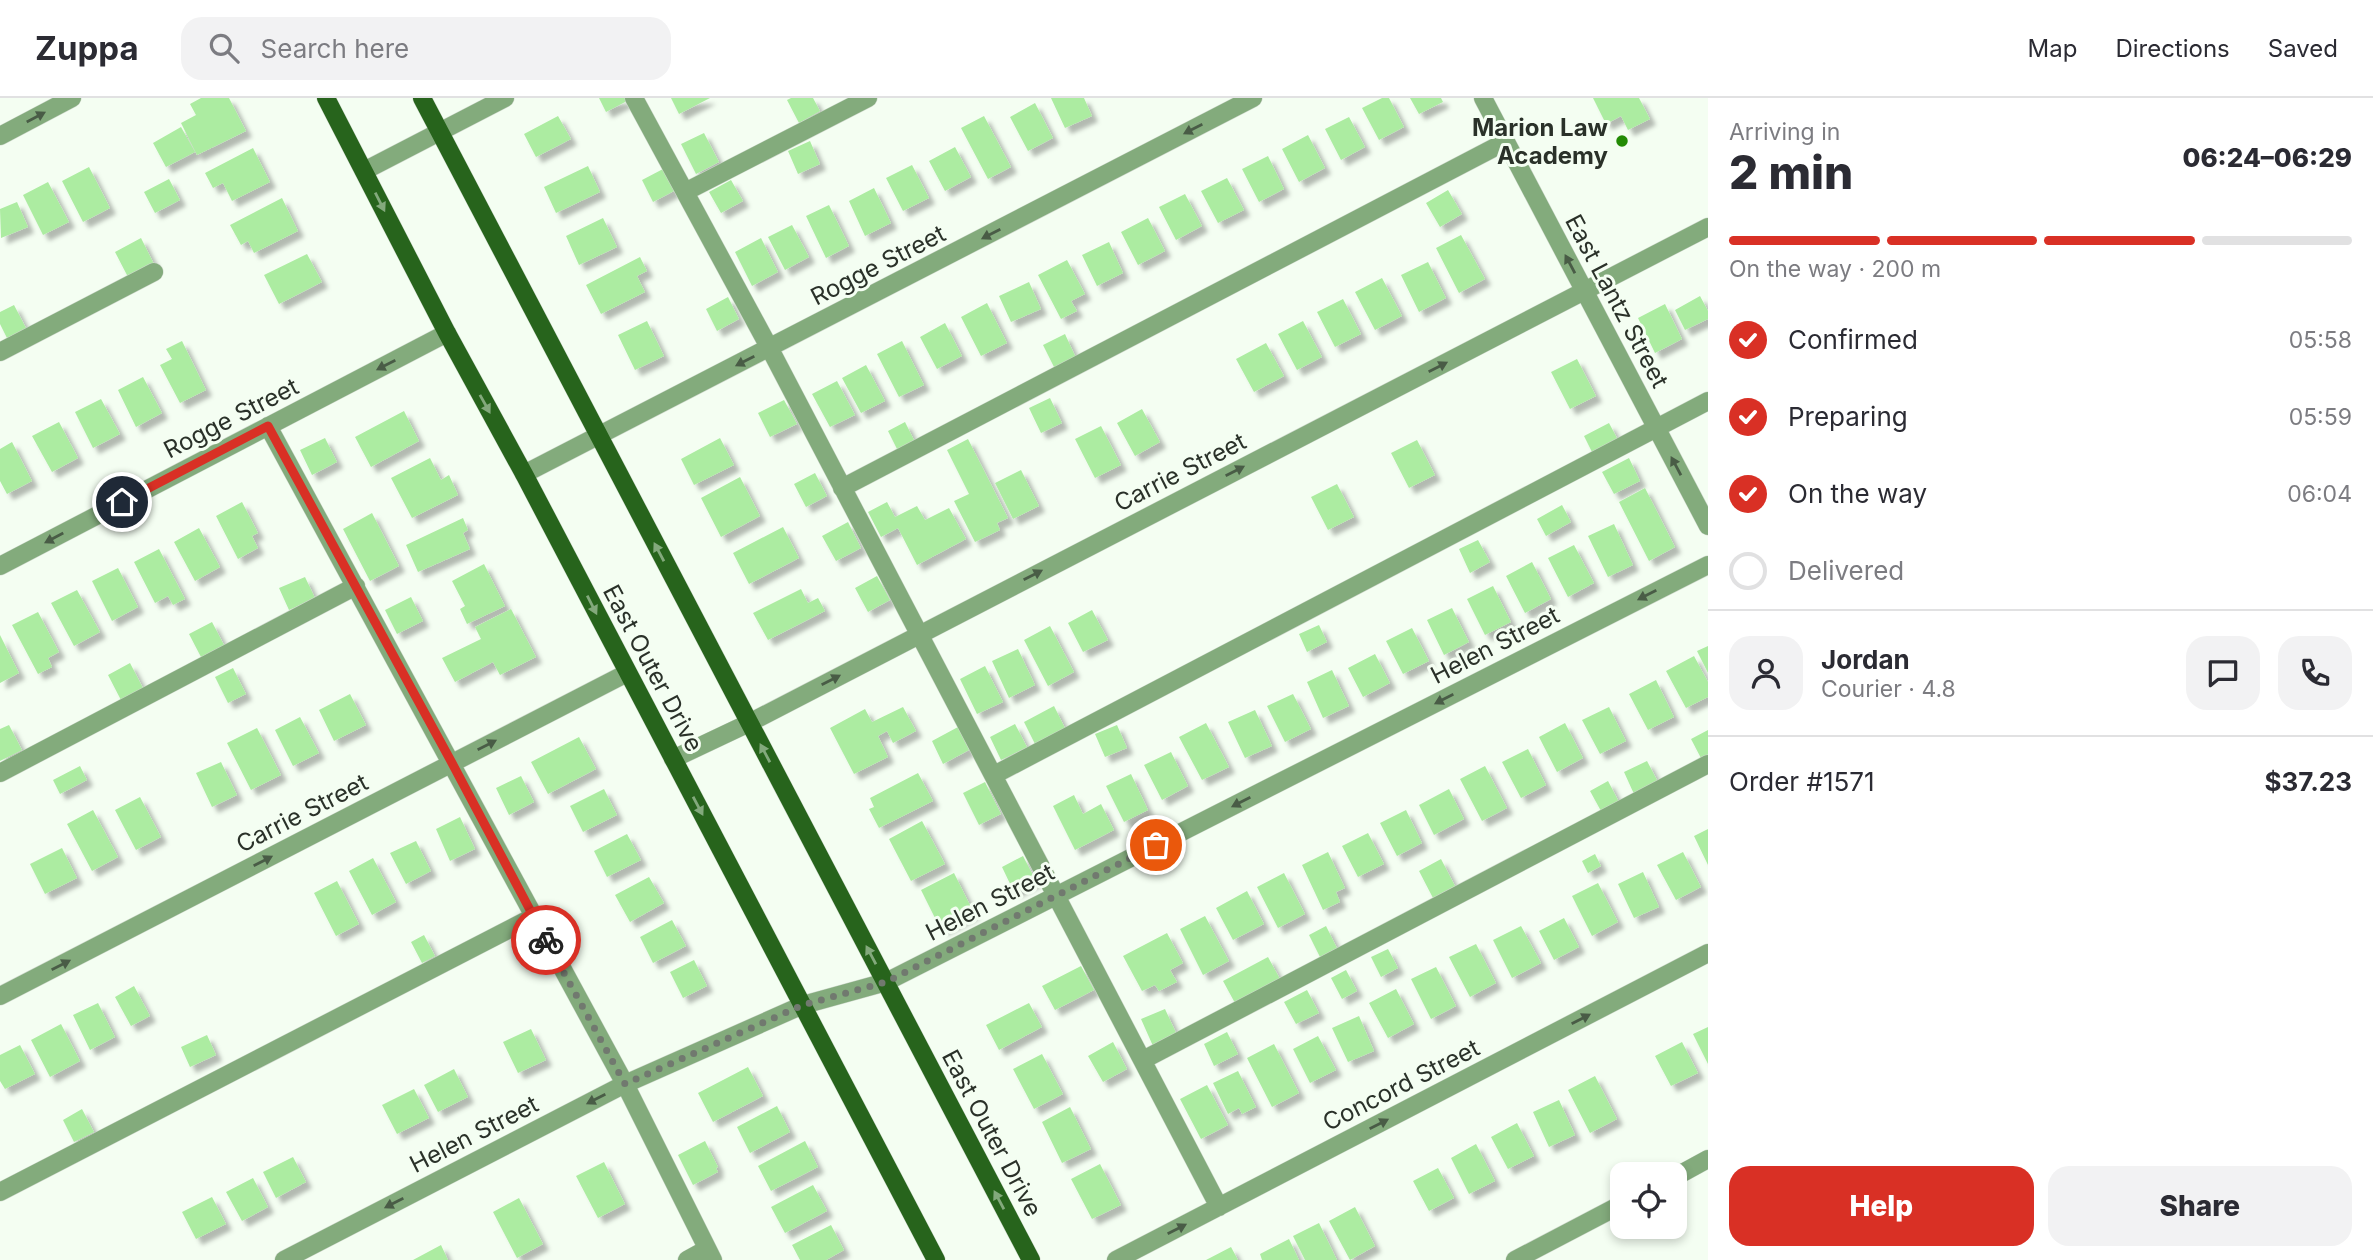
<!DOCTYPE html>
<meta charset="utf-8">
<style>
:root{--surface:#fff;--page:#f2f2f3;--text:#2b2b33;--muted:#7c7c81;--line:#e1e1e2;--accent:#d93025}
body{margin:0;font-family:Inter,sans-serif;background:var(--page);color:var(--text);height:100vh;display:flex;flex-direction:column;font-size:26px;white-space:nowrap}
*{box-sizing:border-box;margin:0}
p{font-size:23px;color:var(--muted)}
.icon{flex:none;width:38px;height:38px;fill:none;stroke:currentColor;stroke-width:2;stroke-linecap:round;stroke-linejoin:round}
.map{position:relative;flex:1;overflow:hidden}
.details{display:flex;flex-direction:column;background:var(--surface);width:665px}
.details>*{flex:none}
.buttons{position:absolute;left:1610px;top:1064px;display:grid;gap:14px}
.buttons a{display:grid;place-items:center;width:77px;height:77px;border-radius:14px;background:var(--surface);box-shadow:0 4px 10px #0003;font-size:35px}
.pin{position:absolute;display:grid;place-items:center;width:60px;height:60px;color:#fff;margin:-30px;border:4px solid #fff;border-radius:50%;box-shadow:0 2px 7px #0007}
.courier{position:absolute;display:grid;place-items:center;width:70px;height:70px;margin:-35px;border:5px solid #d93025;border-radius:50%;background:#fff;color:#222;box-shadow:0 2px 9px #0007}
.overview em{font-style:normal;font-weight:800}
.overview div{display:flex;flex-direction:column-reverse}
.overview{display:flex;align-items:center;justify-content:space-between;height:119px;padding:0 21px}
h1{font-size:46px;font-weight:800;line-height:52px}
.bar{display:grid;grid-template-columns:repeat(4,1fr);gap:10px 7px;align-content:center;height:84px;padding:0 21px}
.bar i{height:9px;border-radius:5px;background:var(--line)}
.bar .current{background:var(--accent)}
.bar p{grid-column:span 4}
.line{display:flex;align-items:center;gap:18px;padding:0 21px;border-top:2px solid var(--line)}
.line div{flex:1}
.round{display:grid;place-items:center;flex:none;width:74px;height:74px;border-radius:21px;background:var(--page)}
ol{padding:0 21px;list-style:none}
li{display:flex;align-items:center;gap:21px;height:77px}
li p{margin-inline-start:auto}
li .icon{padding:7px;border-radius:50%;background:var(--accent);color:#fff;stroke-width:4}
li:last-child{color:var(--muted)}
li i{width:38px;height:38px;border:4px solid var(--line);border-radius:50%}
.button{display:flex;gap:14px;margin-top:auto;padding:14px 21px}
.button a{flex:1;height:80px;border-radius:21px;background:var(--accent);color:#fff;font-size:28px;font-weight:800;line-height:80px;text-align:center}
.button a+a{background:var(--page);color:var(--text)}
header{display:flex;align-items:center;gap:42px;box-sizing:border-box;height:98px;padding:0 35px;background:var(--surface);border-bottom:2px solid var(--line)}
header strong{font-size:33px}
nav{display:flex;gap:38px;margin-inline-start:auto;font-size:24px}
.search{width:490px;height:63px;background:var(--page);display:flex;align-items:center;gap:18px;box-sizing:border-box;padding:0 24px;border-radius:21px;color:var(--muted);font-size:26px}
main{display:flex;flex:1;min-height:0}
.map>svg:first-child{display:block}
</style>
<header>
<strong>Zuppa</strong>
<div class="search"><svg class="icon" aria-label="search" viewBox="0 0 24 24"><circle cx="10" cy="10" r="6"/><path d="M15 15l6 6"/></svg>Search here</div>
<nav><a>Map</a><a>Directions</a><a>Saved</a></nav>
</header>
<main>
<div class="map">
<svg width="1708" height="1162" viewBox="0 0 1708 1162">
<defs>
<filter id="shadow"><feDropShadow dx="6" dy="6" stdDeviation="2" flood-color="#0004"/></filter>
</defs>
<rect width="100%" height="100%" fill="#f4fef2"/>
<path fill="#aceca1" filter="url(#shadow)" d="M201 0H229L246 33 197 57 181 25 196 17 190 6Z
M599 0H625L627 3 606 14Z
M671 0H710L679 16Z
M791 0H813L820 13 799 25 787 2Z
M1051 0H1084L1092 18 1065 30Z
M1382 0H1389L1404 29 1379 42 1362 10Z
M1410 0H1441L1443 4 1419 16Z
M1593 0H1639L1650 21 1628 32 1621 18 1606 26Z
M1035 5 1053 40 1028 53 1010 19Z
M558 18 571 41 536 59 524 36Z
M984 18 1011 69 988 81 961 30Z
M1349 19 1365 49 1341 62 1325 31Z
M181 29 195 54 166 69 153 45Z
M704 35 719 64 696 76 681 46Z
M1308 37 1325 70 1299 84 1282 51Z
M810 43 820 66 798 76 788 53Z
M955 49 971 79 945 93 929 63Z
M253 50 270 84 232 103 223 85 213 90 205 75Z
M1268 58 1284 91 1259 104 1242 71Z
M912 67 929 100 903 113 886 80Z
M588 68 600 94 556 115 544 89Z
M89 69 110 110 83 124 62 83Z
M663 71 674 93 653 104 642 82Z
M1227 80 1244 112 1218 125 1201 93Z
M169 81 180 102 155 115 144 94Z
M731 82 743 103 721 115 709 94Z
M48 84 69 124 43 137 23 97Z
M874 90 891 125 865 138 849 103Z
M1448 92 1462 116 1440 129 1426 105Z
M1185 96 1202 128 1176 142 1159 109Z
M282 100 298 133 254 155 248 143 241 147 230 127Z
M17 104 28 129 1 140 0 111Z
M829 107 849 148 826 160 806 118Z
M603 120 617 149 579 167 566 138Z
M1148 120 1165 153 1138 167 1121 134Z
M792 127 809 159 785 172 768 139Z
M1461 137 1485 181 1459 195 1436 150Z
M141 140 154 166 128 179 115 154Z
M761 140 778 174 752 188 735 154Z
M1109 144 1123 175 1097 188 1082 157Z
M307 156 322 184 279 206 264 177Z
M640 159 647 173 637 178 645 194 601 216 586 187Z
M1067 162 1085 196 1071 203 1077 213 1061 221 1038 177Z
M1428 164 1446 200 1419 214 1401 177Z
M1382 180 1402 218 1375 232 1355 194Z
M1029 184 1041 211 1011 224 999 198Z
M1700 198 1708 213V221L1685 232 1675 212Z
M728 199 739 221 717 233 706 211Z
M1343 201 1361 236 1335 249 1317 214Z
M987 205 1007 245 981 258 961 219Z
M1665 206 1682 241 1655 255 1638 220Z
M14 207 26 230 7 240 0 226V214Z
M647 223 664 258 635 272 618 237Z
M1303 223 1322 259 1297 272 1278 236Z
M945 225 962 258 937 271 920 239Z
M1065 236 1076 260 1055 271 1043 247Z
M182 243 206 292 180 305 160 267 172 261 166 251Z
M902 243 924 287 899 299 877 256Z
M1266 245 1284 278 1254 294 1236 261Z
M1577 261 1596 298 1570 311 1551 274Z
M866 267 885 303 861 315 842 280Z
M143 279 162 315 136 329 118 292Z
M837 283 855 317 830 329 812 296Z
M1050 300 1062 325 1041 335 1029 310Z
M101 301 120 336 93 350 75 314Z
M784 302 797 326 770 339 758 315Z
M1142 311 1160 344 1135 358 1117 325Z
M404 313 419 343 371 369 355 339Z
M59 324 78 360 52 374 32 338Z
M905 324 915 344 898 353 888 333Z
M1609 325 1618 342 1593 356 1584 338Z
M1101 328 1121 367 1095 380 1075 341Z
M325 340 337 364 312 377 300 352Z
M720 340 734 367 694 387 681 361Z
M968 341 1008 420 997 425 1000 432 975 444 954 403 969 396 947 352Z
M1417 342 1435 377 1409 390 1391 355Z
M12 344 32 383 7 396 0 383V351Z
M430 360 441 382 449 377 458 397 412 420 391 380Z
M1629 360 1640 383 1614 396 1602 374Z
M1021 372 1039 408 1013 421 995 385Z
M815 375 827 398 806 409 794 386Z
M740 379 760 418 721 439 701 400Z
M1337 386 1354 419 1328 432 1311 399Z
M1645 390 1675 449 1649 463 1619 404Z
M242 404 258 435 252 438 258 450 238 461 216 418Z
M887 404 895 419 917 408 925 422 949 410 966 441 917 467 898 430 881 439 868 414Z
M1562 407 1571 424 1546 438 1537 421Z
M372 415 399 468 370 483 343 431Z
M463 420 468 432 463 435 470 451 418 474 406 447Z
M848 424 861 450 836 463 822 438Z
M1614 426 1633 467 1608 479 1588 438Z
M783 429 799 460 749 486 733 455Z
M199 430 220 469 195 483 174 444Z
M1478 442 1490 464 1470 475 1459 451Z
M1574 447 1594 485 1568 499 1548 460Z
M159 451 185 501 173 507 168 498 155 505 134 464Z
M1532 464 1551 501 1525 515 1506 478Z
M484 466 505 508 467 526 460 511 465 508 452 483Z
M118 470 138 509 112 523 92 483Z
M877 478 890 502 868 514 855 490Z
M305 479 315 500 289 512 279 490Z
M1493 488 1511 524 1485 537 1467 501Z
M801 491 808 505 818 500 825 513 768 542 753 515Z
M77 492 100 534 74 548 51 505Z
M411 499 423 523 397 536 385 512Z
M1452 510 1469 544 1444 557 1427 522Z
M511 511 536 559 500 577 493 564 455 584 442 560 481 541 475 529Z
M1092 512 1108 542 1083 554 1068 525Z
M38 514 59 554 48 560 52 569 38 576 12 527Z
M212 524 224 547 201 559 189 536Z
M1319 527 1327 544 1307 554 1299 536Z
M1050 528 1074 574 1048 588 1024 542Z
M1412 530 1429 563 1403 576 1386 543Z
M0 537 19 575 0 585Z
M1708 548V575L1697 553Z
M1018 551 1035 587 1009 600 992 563Z
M1375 556 1390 585 1363 599 1348 570Z
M1694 558 1708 584V599L1686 610 1666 573Z
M130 565 144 592 122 604 108 577Z
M985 568 1003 604 977 616 960 581Z
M233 570 246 596 228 605 215 579Z
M1332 572 1349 608 1323 620 1307 584Z
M1656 582 1674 619 1648 632 1629 596Z
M350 596 366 627 334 643 319 612Z
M1293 596 1311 631 1285 644 1267 608Z
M1054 608 1065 630 1035 646 1024 624Z
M903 609 916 633 893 645 887 633 878 638 888 659 854 676 830 630 865 611 872 624Z
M1609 609 1626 643 1600 656 1582 622Z
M1255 612 1272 648 1245 660 1228 624Z
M300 619 319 655 293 668 275 632Z
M1206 625 1229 669 1202 682 1179 639Z
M1565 625 1583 660 1557 674 1539 639Z
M1015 626 1027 649 1001 662 990 639Z
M9 627 22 652 0 663V631Z
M1117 627 1127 650 1105 659 1095 636Z
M958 629 969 652 943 666 932 643Z
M257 630 281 677 251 692 227 645Z
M1708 632V659L1702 662 1691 641Z
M579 639 596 671 548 696 531 664Z
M1528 651 1546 687 1521 700 1502 664Z
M1171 654 1188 688 1162 702 1144 667Z
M1647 663 1658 684 1634 696 1624 674Z
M221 664 237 697 212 709 196 675Z
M80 668 87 682 60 696 53 682Z
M1485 668 1507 710 1482 723 1460 681Z
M918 675 933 703 879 730 869 711 874 709 870 700Z
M1131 676 1148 712 1124 724 1106 688Z
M521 678 534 704 509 717 496 690Z
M1608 683 1619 704 1601 713 1590 693Z
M985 684 1001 716 979 727 963 695Z
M604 691 617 717 583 734 570 708Z
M1449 691 1464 721 1434 737 1419 707Z
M1074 697 1083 716 1101 706 1114 732 1075 752 1053 708Z
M140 699 161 739 136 752 115 712Z
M93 712 118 759 92 773 67 726Z
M1406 712 1422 745 1397 758 1380 725Z
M460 719 475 751 450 763 436 731Z
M922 723 945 766 911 783 889 741Z
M1708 731V767L1694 738Z
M1368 735 1384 766 1358 779 1342 748Z
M627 736 641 762 607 779 594 753Z
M416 743 431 773 406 786 390 755Z
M62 750 77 780 45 796 30 766Z
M1328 754 1345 790 1336 794 1340 804 1323 812 1302 767Z
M1683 754 1701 789 1676 802 1657 767Z
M1595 756 1601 768 1588 775 1582 763Z
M1023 758 1036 783 1014 794 1002 769Z
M373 760 396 804 372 817 349 773Z
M1441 761 1455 788 1433 800 1419 773Z
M1643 774 1659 809 1634 820 1618 786Z
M954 775 974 815 941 832 921 792Z
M1284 775 1305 816 1278 830 1257 789Z
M649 779 664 805 630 824 615 797Z
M337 783 359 826 336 838 314 795Z
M1598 785 1618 824 1592 838 1572 798Z
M1247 793 1264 826 1233 842 1216 810Z
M1205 818 1229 863 1203 877 1180 831Z
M1564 820 1579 849 1554 862 1539 833Z
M672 822 686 848 653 865 640 839Z
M1326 828 1337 850 1320 859 1309 837Z
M1521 828 1541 865 1512 880 1493 842Z
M1167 835 1183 865 1170 872 1177 884 1159 893 1155 887 1142 893 1123 858Z
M424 837 435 858 422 865 411 844Z
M1476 846 1496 885 1470 899 1449 859Z
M1388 851 1398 870 1381 879 1371 859Z
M1268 859 1280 881 1235 905 1223 883Z
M694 862 707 888 683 900 670 874Z
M1081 868 1094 892 1055 912 1042 888Z
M1436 869 1456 908 1431 921 1411 881Z
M1346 872 1357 893 1342 901 1331 880Z
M134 888 150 918 131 928 115 899Z
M1396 891 1414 926 1388 940 1369 905Z
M1307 892 1319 915 1296 926 1284 904Z
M98 905 115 939 90 952 73 917Z
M1029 905 1042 929 999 952 986 927Z
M1165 911 1177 937 1153 948 1141 921Z
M1359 918 1374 953 1348 964 1332 930Z
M61 926 80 963 50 979 31 942Z
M1708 929V966L1693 936Z
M531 931 546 962 518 975 503 944Z
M1227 934 1238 956 1214 968 1204 946Z
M207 937 216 957 190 969 181 949Z
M1318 938 1336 972 1310 985 1293 951Z
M1113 944 1127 971 1103 984 1088 958Z
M1682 944 1698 975 1671 988 1655 958Z
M1274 946 1299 995 1272 1009 1247 960Z
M20 947 35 976 5 991 0 983V957Z
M1042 956 1063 996 1034 1011 1013 971Z
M748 969 763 998 713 1024 698 995Z
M454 971 468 999 438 1014 424 987Z
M1238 973 1256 1009 1242 1016 1239 1010 1228 1016 1213 985Z
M1595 978 1617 1021 1590 1035 1568 992Z
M1207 987 1228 1027 1201 1041 1180 1001Z
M414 991 429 1020 397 1036 382 1007Z
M1559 1002 1575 1037 1549 1049 1533 1014Z
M777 1008 790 1034 750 1055 737 1029Z
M1070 1009 1091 1051 1062 1065 1042 1024Z
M82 1011 94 1034 74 1044 63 1022Z
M1517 1025 1534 1058 1508 1071 1491 1039Z
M705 1043 718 1069 716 1070 718 1074 693 1087 678 1057Z
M805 1043 818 1069 771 1093 758 1068Z
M1476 1046 1495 1083 1469 1096 1451 1060Z
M293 1059 306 1084 276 1100 263 1074Z
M604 1064 625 1106 598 1120 576 1078Z
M1100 1066 1121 1107 1092 1121 1071 1081Z
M1438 1070 1454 1100 1429 1113 1413 1083Z
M253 1080 268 1109 242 1123 226 1094Z
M813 1087 827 1113 785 1135 771 1109Z
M212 1099 226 1126 196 1141 182 1114Z
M519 1100 543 1146 517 1160 493 1114Z
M1355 1109 1375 1148 1350 1162 1329 1123Z
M1319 1125 1337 1162H1305L1293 1138Z
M831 1127 844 1152 826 1162H800L792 1147Z
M1289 1141 1299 1162H1262L1260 1156Z
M441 1147 448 1162H413Z
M1231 1149 1238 1162H1206Z"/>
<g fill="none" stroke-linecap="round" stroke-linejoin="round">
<defs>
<path id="minor" d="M634 0 770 251 1219 1109
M1483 0 1708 428
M0 38 72 0
M364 73 505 0
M685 94 868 0
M0 254 154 174
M268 328 625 986 713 1162
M524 376 1253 0
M842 390 1505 44
M0 468 447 235
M673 661 749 625 1708 129
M0 675 356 488
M994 677 1708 303
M0 898 627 575
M1143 962 1708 666
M1675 1079 1708 1061
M0 1094 533 819
M284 1162 625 986 803 907 886 884 1708 467
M687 1162 707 1151
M1116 1162 1708 855
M1515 1162 1622 1106"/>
<path id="major" d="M326 0 447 235 524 376 936 1162
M422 0 1031 1162"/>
</defs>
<use href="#minor" stroke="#d0d9ce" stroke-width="19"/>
<use href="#major" stroke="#d0d9ce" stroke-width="19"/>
<use href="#minor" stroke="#83ab7c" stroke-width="18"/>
<use href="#major" stroke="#27641c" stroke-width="18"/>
</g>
<defs><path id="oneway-solid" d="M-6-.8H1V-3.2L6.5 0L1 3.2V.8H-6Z" transform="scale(1.75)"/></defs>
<g fill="#495c46">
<use href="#oneway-solid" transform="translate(36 19) rotate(-28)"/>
<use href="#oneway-solid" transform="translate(1193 31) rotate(153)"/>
<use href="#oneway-solid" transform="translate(991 136) rotate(153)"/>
<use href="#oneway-solid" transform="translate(1570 166) rotate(-118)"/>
<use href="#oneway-solid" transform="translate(745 263) rotate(153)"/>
<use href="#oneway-solid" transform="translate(386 267) rotate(153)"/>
<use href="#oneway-solid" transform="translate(1438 269) rotate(-27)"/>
<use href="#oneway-solid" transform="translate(1676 368) rotate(-118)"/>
<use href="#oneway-solid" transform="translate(1235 373) rotate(-27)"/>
<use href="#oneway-solid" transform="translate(54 440) rotate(152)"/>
<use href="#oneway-solid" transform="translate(1033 477) rotate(-27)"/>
<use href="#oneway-solid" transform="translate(1647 497) rotate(153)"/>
<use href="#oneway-solid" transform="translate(831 582) rotate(-27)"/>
<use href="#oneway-solid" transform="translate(1444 601) rotate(153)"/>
<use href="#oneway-solid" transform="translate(487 647) rotate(-27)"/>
<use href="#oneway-solid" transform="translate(1241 704) rotate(153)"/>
<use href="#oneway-solid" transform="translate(263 763) rotate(-27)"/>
<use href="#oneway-solid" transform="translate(61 867) rotate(-27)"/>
<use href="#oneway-solid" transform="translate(1581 921) rotate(-27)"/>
<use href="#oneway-solid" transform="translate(596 1001) rotate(153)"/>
<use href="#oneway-solid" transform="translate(1379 1026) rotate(-27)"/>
<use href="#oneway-solid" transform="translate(394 1105) rotate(153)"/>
<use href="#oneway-solid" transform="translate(1177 1131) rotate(-27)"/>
</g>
<g fill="#83a97c">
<use href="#oneway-solid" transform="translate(380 104) rotate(63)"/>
<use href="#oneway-solid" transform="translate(485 306) rotate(61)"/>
<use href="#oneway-solid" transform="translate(659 454) rotate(-118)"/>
<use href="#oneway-solid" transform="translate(592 507) rotate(63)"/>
<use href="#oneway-solid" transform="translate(765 655) rotate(-118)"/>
<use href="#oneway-solid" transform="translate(698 708) rotate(62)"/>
<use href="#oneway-solid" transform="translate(871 857) rotate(-118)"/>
<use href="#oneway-solid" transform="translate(999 1102) rotate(-118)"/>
</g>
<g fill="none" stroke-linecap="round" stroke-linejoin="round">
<path stroke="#71796f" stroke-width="7" stroke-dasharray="0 12.6" d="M546 842 625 986 803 907 886 884 1156 747"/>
<path stroke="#d93025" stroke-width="9" d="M122 404 268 328 452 665 546 842"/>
</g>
<circle fill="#238b05" stroke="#f4fef2" stroke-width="2.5" cx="1622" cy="43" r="7"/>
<g text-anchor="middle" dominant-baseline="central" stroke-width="6" stroke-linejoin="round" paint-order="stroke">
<g font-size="24" font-weight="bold" fill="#2a3129" stroke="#f4fef2" text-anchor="end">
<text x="1608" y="29">Marion Law<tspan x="1608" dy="28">Academy</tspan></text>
</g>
<g font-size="24" fill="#2a3129" stroke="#f4fef2">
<text transform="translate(878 167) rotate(-27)">Rogge Street</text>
<text transform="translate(1617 203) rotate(62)">East Lantz Street</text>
<text transform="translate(231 320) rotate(-27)">Rogge Street</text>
<text transform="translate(1180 374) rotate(-27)">Carrie Street</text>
<text transform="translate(1495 547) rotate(-27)">Helen Street</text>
<text transform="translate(653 570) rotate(62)">East Outer Drive</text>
<text transform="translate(302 715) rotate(-27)">Carrie Street</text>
<text transform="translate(990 804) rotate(-27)">Helen Street</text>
<text transform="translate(1401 987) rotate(-27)">Concord Street</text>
<text transform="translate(992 1035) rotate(62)">East Outer Drive</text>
<text transform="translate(474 1036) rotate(-27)">Helen Street</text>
</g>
</g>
</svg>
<div class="buttons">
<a><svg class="icon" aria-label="locate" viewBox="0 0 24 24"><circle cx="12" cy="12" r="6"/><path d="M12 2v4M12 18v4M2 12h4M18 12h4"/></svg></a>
</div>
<div class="pin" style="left:1156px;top:747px;background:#ea580c"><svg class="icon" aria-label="bag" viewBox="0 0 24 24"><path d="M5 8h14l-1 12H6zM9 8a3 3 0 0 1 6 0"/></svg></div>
<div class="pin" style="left:122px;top:404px;background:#1f2937"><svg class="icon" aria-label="home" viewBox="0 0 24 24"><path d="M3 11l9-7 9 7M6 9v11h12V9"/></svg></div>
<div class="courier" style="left:546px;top:842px"><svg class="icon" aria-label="bike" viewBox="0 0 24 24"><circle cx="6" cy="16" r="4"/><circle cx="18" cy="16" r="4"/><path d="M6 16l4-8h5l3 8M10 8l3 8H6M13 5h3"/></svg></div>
</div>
<section class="details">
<div class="overview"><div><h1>2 min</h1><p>Arriving in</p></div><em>06:24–06:29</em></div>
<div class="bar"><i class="current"></i><i class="current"></i><i class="current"></i><i></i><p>On the way · 200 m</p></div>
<ol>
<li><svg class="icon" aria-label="check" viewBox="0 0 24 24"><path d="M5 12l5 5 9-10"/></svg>Confirmed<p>05:58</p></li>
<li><svg class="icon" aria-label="check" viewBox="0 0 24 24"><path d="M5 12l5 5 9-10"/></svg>Preparing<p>05:59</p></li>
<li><svg class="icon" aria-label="check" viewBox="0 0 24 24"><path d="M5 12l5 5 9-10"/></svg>On the way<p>06:04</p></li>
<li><i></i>Delivered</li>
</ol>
<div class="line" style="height:126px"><a class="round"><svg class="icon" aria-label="person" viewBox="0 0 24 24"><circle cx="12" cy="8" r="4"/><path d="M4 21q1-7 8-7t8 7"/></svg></a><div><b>Jordan</b><p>Courier · 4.8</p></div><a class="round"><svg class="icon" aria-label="chat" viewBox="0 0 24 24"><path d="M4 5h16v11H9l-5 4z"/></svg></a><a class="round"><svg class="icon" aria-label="phone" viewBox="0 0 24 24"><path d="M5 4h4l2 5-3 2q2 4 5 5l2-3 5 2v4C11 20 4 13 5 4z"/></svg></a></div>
<div class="line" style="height:91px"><div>Order #1571</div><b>$37.23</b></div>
<div class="button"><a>Help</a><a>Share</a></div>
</section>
</main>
